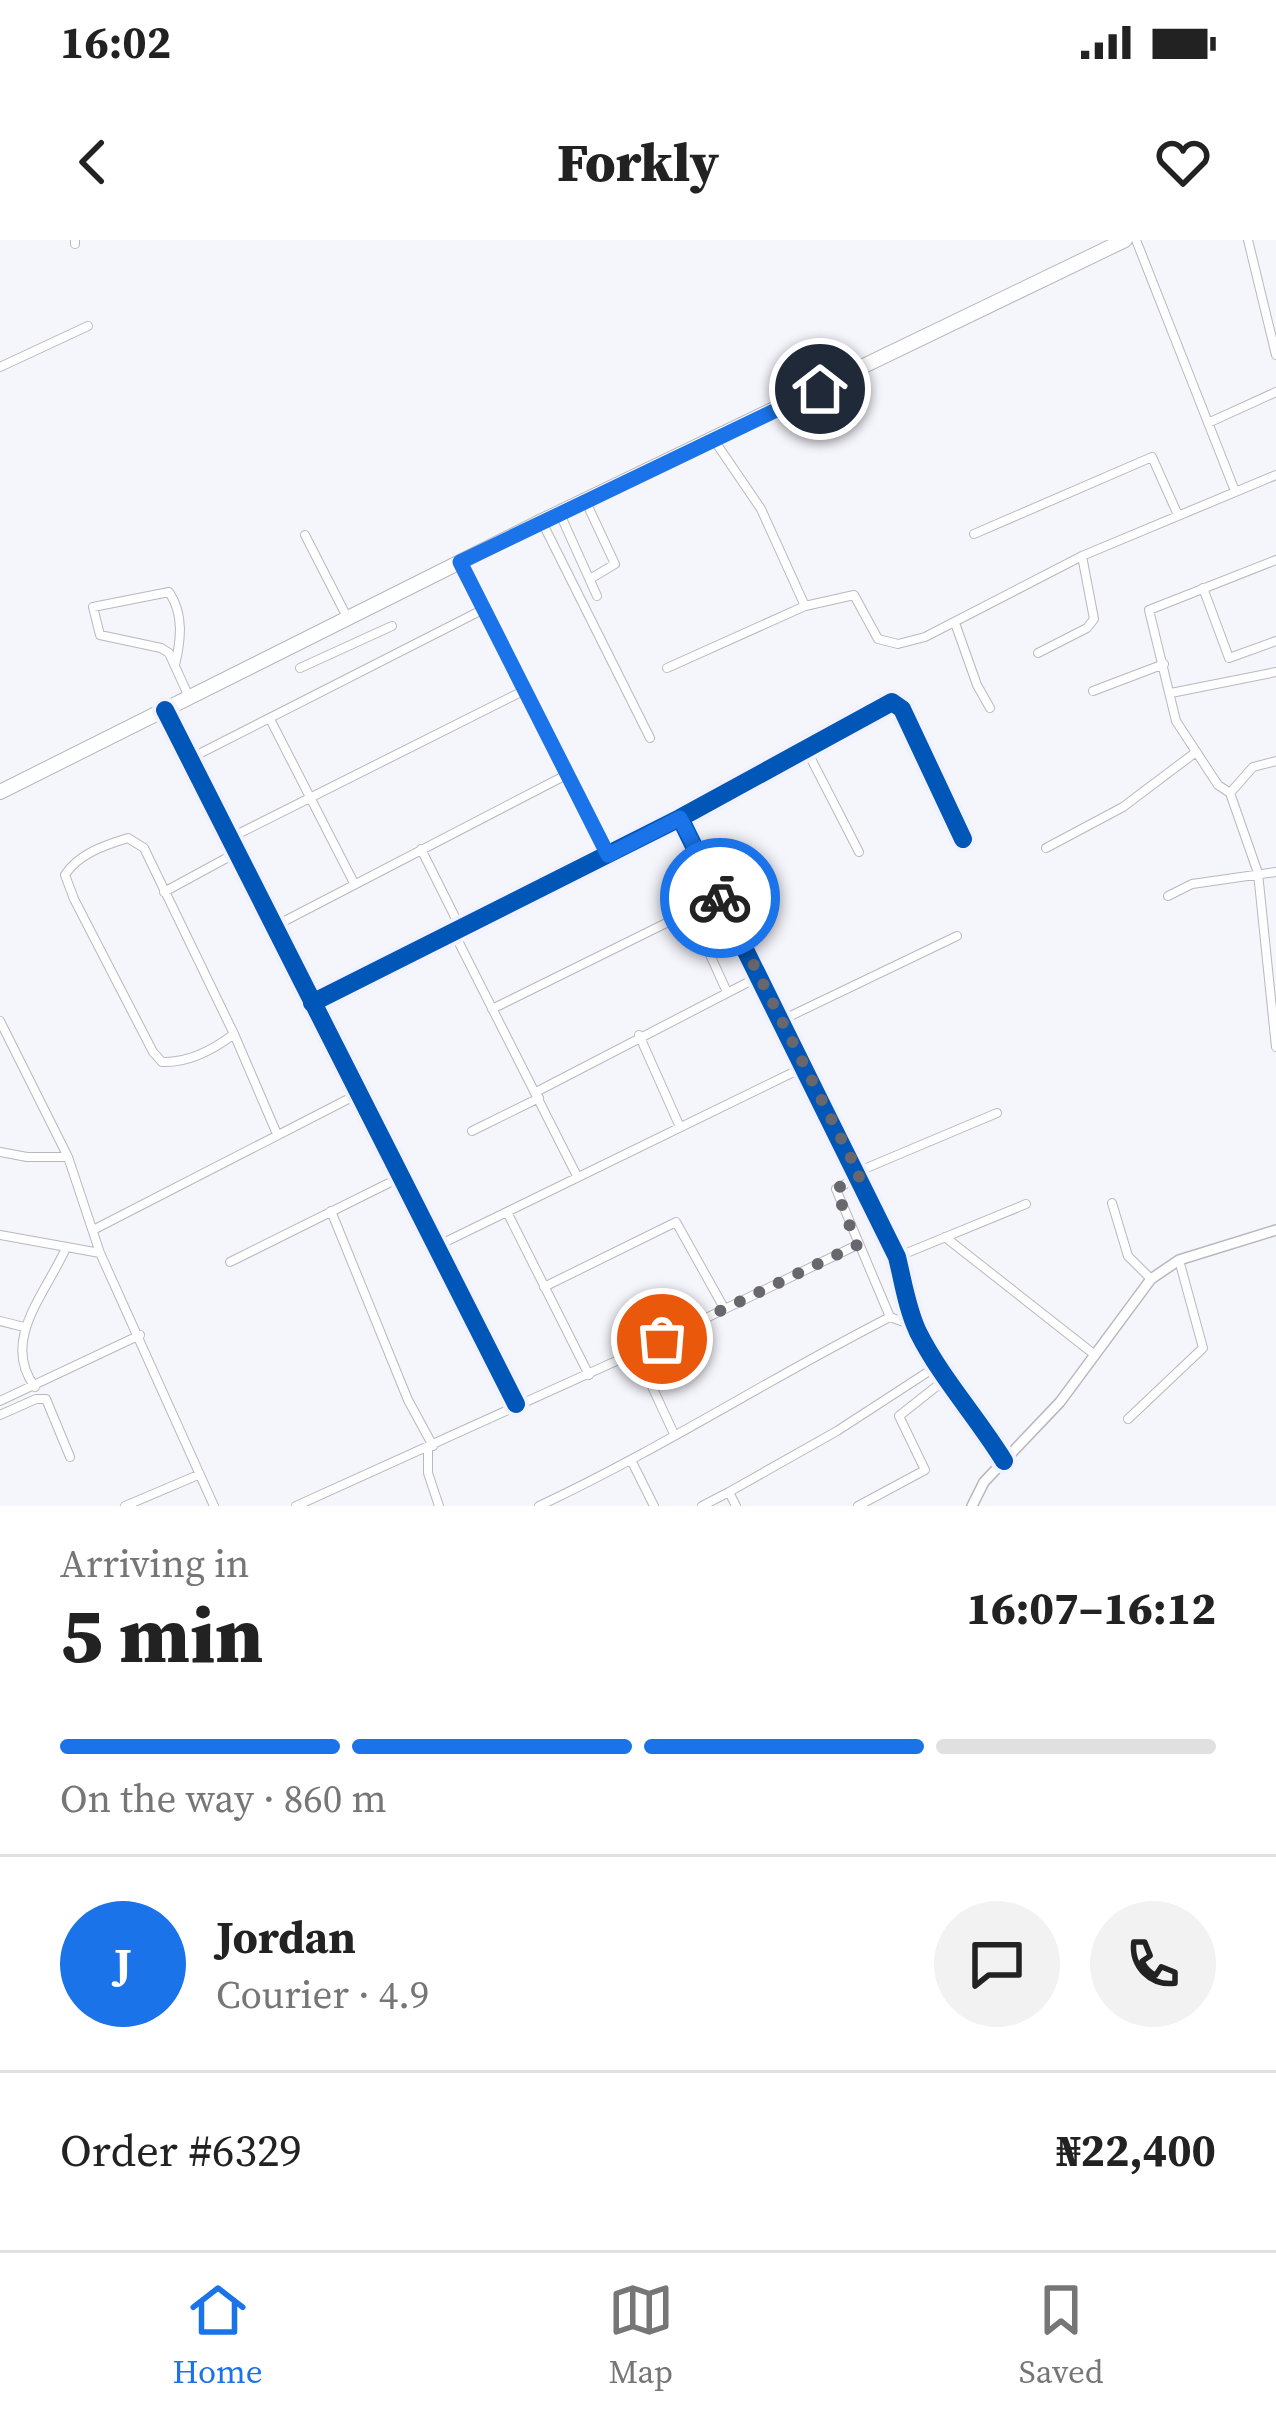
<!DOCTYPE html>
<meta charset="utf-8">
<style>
:root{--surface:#fff;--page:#f2f2f2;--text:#222;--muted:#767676;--line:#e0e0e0;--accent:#1a73e8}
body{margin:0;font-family:"Source Serif 4",serif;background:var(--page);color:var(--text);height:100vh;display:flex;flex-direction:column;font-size:45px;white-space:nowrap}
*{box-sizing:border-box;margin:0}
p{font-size:39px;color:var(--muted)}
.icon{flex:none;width:66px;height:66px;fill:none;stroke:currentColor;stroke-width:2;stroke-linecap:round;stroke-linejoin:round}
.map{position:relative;height:1266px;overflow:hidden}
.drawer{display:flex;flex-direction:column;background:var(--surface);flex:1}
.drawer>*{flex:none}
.pin{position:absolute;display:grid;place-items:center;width:102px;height:102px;color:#fff;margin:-51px;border:6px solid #fff;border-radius:50%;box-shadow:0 3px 12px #0007}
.courier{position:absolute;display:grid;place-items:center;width:120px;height:120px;margin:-60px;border:9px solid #1a73e8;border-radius:50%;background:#fff;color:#222;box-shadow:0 3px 15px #0007}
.head em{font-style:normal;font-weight:800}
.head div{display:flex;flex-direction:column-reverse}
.head{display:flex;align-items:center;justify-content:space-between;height:204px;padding:0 60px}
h1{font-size:78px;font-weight:800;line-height:90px}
.bar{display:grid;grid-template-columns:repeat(4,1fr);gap:18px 12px;align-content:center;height:144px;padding:0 60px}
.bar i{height:15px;border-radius:9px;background:var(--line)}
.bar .on{background:var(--accent)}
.bar p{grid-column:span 4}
.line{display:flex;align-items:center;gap:30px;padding:0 60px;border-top:3px solid var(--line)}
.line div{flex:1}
.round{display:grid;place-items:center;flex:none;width:126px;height:126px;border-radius:63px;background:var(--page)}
.status{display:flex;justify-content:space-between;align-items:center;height:84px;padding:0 60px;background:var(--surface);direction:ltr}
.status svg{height:33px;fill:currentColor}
header{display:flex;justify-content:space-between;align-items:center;height:156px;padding:0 60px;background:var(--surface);font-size:54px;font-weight:800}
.menu{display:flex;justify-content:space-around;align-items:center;height:168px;border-top:3px solid var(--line);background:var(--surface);font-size:33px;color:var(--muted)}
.menu a{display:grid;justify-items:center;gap:6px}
.menu .on{color:var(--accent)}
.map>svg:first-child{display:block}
</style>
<div class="status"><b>16:02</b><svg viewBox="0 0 49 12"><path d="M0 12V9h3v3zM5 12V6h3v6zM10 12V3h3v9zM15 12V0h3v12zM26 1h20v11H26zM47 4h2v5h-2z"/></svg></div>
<header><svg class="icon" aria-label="back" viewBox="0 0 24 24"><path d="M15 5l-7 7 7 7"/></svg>Forkly<svg class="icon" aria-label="heart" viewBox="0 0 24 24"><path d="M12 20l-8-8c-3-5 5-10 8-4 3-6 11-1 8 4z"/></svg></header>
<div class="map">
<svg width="1276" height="1266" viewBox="0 0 1276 1266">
<rect width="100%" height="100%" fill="#f5f5fc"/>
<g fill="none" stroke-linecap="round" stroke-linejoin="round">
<defs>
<path id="minor" d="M75 0V4
M1136 0 1235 251
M1248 0 1276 115
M0 127 88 86
M1208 183 1276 152
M585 260 615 324 590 339
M560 274 597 356
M542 282 650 498
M974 294 1152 217 1178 275
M305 295 347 377
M1276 320 1149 370 1176 481 1218 545 1230 553 1258 633 1276 807
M461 322 482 370
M1203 348 1229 418 1276 401
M805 366 854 355 878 399 898 404 925 397 1082 316 1276 235
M955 383 977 445 990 468
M1038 413 1087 388 1094 379 1082 316
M175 425C181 400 184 374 169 352L93 367 100 395 161 408 169 413 189 457
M300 428 392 386
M667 428 805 366 761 269 714 200
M1093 451 1164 424
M1171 453 1276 432
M165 471 516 1164
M271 481 354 643
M806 509 859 612
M189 519 482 370 608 615
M1230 553 1253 527 1276 521
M680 578 897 1017C903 1041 907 1069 918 1092 941 1138 977 1177 1004 1221
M228 599 523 451
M1046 608 1123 567 1196 512
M421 609 461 689
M164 652 234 614
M1168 656 1192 644 1276 632
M691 673 727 752
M273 687 568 534
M454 693 577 936
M312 763 680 578 892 462 902 469 963 599
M492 769 719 657
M782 780 957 696
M0 781 68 917 100 1013 214 1266
M234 794C213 810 188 823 162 822L153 812 74 659 65 635C78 614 105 605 128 598L144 608 234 794 277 894
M639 795 680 887
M536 852 760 736
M472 891 539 858
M0 912 27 917H68
M857 932 997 873
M860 936 836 949 890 1077 915 1086
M1112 963 1128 1016 1151 1039
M331 971 408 1160 433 1206
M507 972 589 1135
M95 989 358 854
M0 995 100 1013
M945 997 1095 1115
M437 1006 804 827
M897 1017 1026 964
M230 1022 401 937
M544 1047 676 982 724 1068
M0 1081 24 1087
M636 1112 857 1005
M35 1147C0 1101 46 1053 66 1008
M0 1161 140 1095
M0 1175 36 1159H46L70 1217
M1128 1179 1203 1108 1179 1020
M428 1209V1233L439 1266
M631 1220 654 1266
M125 1266 198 1235
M296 1266 636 1112 674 1194
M539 1266C659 1210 772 1137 890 1077
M702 1266 729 1252
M736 1266 729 1252 837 1191 937 1126
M858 1266 925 1230 899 1176 947 1138"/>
<path id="tertiary" d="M972 1266 984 1242 1060 1162 1151 1039 1179 1020 1276 990"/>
<path id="trunk" d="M0 552 542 281 1125 0"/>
</defs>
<use href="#minor" stroke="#b8b8be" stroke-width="10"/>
<use href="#tertiary" stroke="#b8b8be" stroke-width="12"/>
<use href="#trunk" stroke="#b8b8be" stroke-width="16"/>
<use href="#minor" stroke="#fefeff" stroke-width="8"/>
<use href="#tertiary" stroke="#fefeff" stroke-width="9"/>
<use href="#trunk" stroke="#fefeff" stroke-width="14"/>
<defs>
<path id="cycleway" d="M165 470 516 1164
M680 578 897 1017C903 1041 907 1069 918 1092 941 1138 977 1177 1004 1221
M312 763 680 578 892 462 902 469 963 599"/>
</defs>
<use href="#cycleway" stroke="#f2f2ff" stroke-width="26"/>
<use href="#cycleway" stroke="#0057b8" stroke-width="18"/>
</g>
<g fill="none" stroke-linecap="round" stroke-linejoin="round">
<path stroke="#67676d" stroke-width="12" stroke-dasharray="0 21.6" d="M662 1099 857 1005 836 949 860 936 720 658"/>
<path stroke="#1a73e8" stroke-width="15" d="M720 658 680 578 608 615 460 322 820 149"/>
</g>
</svg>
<div class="pin" style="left:662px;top:1099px;background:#ea580c"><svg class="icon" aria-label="bag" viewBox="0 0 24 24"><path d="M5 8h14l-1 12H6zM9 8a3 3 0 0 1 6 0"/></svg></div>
<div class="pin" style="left:820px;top:149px;background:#1f2937"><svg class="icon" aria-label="home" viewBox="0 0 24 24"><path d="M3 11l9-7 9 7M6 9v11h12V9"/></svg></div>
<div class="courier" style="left:720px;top:658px"><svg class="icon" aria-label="bike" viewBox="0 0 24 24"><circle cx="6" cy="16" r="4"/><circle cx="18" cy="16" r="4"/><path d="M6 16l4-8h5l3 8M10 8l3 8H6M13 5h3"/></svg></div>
</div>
<section class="drawer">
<div class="head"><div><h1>5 min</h1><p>Arriving in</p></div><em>16:07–16:12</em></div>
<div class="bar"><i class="on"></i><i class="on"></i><i class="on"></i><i></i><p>On the way · 860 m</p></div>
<div class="line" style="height:216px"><b class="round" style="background:var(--accent);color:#fff">J</b><div><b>Jordan</b><p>Courier · 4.9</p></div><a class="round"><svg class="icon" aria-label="chat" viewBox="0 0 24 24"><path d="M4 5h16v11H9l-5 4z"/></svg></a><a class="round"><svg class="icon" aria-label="phone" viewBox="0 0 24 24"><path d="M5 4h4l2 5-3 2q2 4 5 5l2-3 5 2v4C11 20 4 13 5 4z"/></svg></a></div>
<div class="line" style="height:156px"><div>Order #6329</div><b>₦22,400</b></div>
</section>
<nav class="menu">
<a class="on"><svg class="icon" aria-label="home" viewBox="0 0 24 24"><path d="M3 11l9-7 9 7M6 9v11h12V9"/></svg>Home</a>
<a><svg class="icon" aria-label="map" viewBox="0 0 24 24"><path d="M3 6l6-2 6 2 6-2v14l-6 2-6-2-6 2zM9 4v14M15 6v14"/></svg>Map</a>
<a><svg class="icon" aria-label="saved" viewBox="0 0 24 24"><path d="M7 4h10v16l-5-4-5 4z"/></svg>Saved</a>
</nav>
